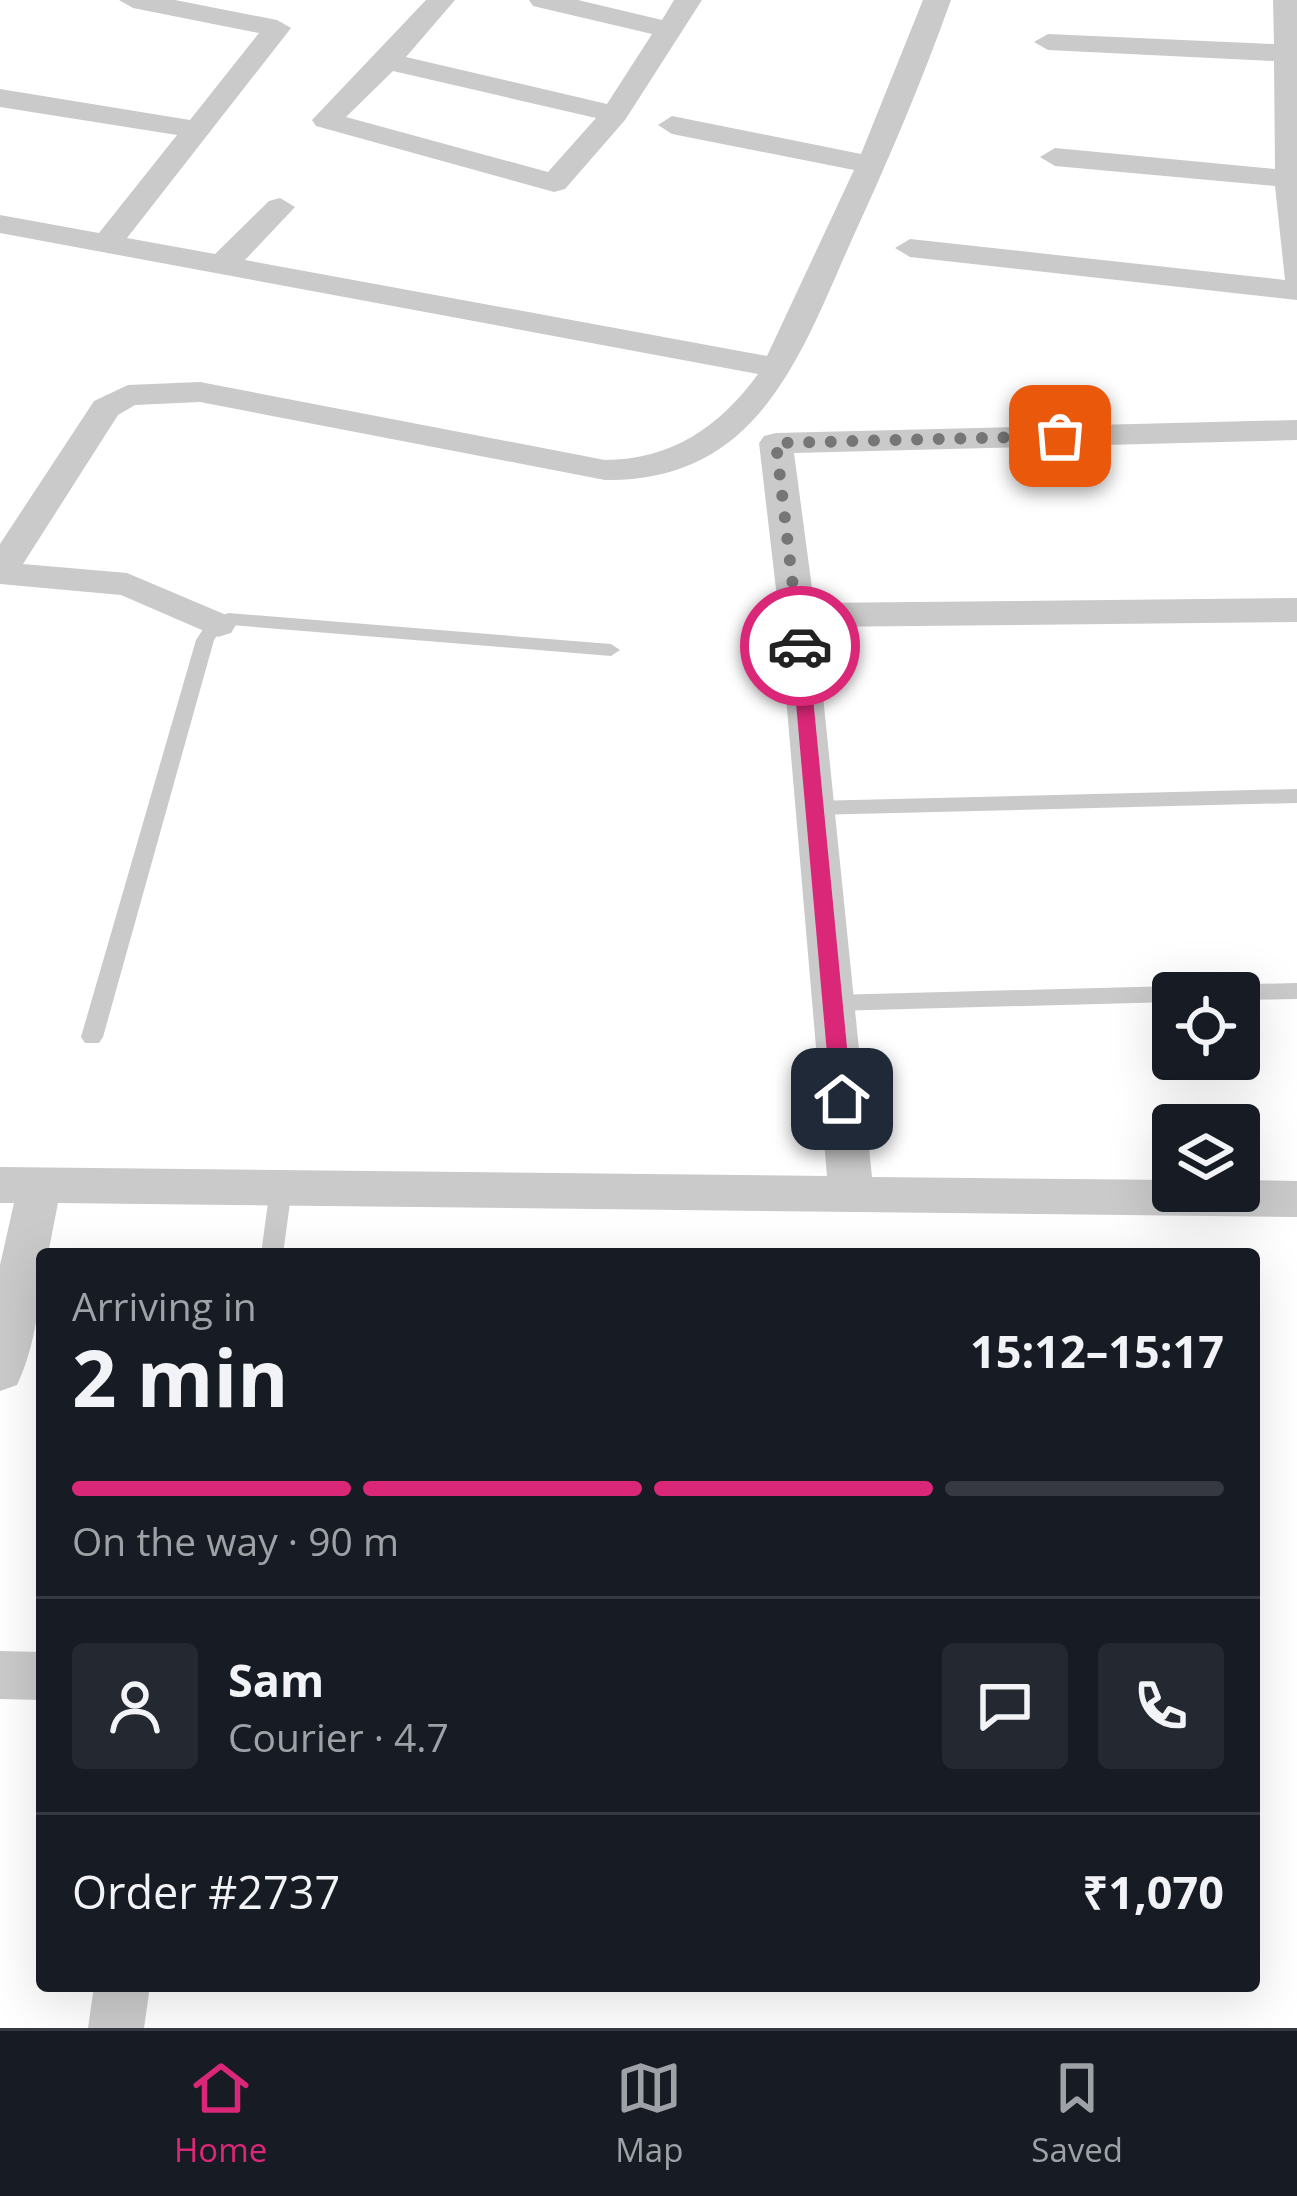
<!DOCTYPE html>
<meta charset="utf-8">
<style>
:root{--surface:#171b24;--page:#242831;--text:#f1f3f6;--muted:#9ea1a6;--line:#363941;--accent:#db2777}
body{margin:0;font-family:"Open Sans",sans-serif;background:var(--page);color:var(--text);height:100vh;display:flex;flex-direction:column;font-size:45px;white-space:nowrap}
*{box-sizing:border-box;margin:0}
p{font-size:39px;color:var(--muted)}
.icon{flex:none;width:66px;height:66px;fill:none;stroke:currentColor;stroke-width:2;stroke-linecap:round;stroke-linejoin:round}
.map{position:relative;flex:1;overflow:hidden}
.details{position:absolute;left:36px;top:1248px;width:1224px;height:744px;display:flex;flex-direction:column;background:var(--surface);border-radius:12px;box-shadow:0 12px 48px #0002}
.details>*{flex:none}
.tools{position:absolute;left:1152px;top:972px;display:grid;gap:24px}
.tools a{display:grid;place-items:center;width:108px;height:108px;border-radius:12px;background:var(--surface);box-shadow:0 12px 48px #0002;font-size:60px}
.pin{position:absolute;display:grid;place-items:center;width:102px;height:102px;color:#fff;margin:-51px;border-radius:24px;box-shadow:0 6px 18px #0006}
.courier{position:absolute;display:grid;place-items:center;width:120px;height:120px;margin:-60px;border:9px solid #db2777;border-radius:50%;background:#fff;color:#222;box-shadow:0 3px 15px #0007}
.head em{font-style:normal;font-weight:700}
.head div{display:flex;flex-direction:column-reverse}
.head{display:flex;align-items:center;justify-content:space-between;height:204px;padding:0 36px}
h1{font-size:78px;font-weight:700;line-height:90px}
.bar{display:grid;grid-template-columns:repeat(4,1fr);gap:18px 12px;align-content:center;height:144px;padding:0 36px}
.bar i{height:15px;border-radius:9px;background:var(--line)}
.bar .active{background:var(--accent)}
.bar p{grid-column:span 4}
.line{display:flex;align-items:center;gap:30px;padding:0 36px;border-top:3px solid var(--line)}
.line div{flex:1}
.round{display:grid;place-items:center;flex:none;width:126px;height:126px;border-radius:12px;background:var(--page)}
.dock{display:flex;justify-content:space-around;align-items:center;height:168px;border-top:3px solid var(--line);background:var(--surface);font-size:33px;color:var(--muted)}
.dock a{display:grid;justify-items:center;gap:6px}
.dock .active{color:var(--accent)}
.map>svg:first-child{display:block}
</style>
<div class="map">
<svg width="1297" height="2028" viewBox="0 0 1297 2028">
<rect width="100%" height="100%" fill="#fff"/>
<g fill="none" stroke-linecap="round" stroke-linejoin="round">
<path fill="#cacaca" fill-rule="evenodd" d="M228 613 611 644 620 650 611 656 231 625 220 631 214 640 103 1037 99 1043H85L81 1037 196 640 207 623Z
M1297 789V803L812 815 802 808 812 801Z
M1297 983V999L1239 1000V993H1205L1215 985Z
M1173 986 1183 993H1173V1002L832 1011 822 1003 832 995Z
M281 1179 289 1182 292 1188 283 1254H261L270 1188 273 1182Z"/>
<path fill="#cacaca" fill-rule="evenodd" d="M119 0H175L277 20 291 28 127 238 215 254 269 201 280 198 295 207 245 260 767 356 854 170 672 134 658 125 672 116 861 154 923 0H951C922 81 889 159 853 237 800 356 759 482 605 480L200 402 135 405 118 415 23 564 127 573 231 617 236 625 231 633 218 637 121 595 0 584V544L94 401 128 385 200 382 605 460C670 460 720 427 758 374L0 233V215L99 233 177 135 0 107V89L190 120 259 33 133 8Z
M426 0H455L406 57 607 104 652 34 533 6 529 0H578L662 20 674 0H702L625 120 565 189 554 192 316 126 312 120ZM393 71 596 118 548 172 346 117Z
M1273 0H1297V300L910 257 895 248 910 239 1285 280 1275 186 1055 166 1040 157 1055 148 1275 169 1274 61 1048 50 1034 42 1048 34 1274 44Z
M1297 420V440L794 453 814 603 1297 598V622L816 627 872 1177 1173 1180V1191H1239V1180L1297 1181V1217L58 1203 48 1254H42C42 1296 35 1348 17 1385L0 1391V1265L14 1203H0V1167L827 1176 779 615 759 443 764 436 776 433Z
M0 1651 42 1652V1700L0 1699Z
M94 1986H150L144 2028H88Z"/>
</g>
<path fill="#db2777" d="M800 641 808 646 852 1099 842 1106 831 1099 791 646Z"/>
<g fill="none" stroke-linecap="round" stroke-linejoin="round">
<path stroke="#767676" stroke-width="12" stroke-dasharray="0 21.6" d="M800 646 776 443 1060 436"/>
</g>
</svg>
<div class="tools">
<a><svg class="icon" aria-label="locate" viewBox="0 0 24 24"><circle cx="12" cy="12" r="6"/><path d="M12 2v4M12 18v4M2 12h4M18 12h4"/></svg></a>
<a><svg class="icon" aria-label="layers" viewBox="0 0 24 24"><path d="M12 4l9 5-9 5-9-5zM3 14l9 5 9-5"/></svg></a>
</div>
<div class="pin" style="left:1060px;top:436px;background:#ea580c"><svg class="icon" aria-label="bag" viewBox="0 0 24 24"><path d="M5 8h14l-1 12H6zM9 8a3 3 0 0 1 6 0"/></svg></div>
<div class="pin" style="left:842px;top:1099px;background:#1f2937"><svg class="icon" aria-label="home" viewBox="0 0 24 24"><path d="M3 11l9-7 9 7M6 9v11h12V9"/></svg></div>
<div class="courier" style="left:800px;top:646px"><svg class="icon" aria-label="car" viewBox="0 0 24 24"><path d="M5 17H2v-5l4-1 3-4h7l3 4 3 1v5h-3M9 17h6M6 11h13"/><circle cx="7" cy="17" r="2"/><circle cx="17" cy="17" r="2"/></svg></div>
<section class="details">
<div class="head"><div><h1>2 min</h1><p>Arriving in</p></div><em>15:12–15:17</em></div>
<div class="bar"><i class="active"></i><i class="active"></i><i class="active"></i><i></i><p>On the way · 90 m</p></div>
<div class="line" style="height:216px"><a class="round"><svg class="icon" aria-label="person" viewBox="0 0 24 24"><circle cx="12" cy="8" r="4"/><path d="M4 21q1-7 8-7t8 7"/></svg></a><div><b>Sam</b><p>Courier · 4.7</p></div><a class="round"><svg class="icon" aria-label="chat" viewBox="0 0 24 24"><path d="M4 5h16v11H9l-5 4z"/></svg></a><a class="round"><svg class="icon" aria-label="phone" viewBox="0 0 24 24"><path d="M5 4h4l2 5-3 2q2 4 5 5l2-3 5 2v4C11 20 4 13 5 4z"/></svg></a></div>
<div class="line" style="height:156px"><div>Order #2737</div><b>₹1,070</b></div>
</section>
</div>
<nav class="dock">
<a class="active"><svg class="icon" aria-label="home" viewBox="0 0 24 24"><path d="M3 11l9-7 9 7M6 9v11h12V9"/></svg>Home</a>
<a><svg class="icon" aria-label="map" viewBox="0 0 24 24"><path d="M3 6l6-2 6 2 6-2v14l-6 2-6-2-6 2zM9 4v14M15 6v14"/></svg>Map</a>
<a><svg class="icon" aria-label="saved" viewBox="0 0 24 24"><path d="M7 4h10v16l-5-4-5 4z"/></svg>Saved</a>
</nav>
